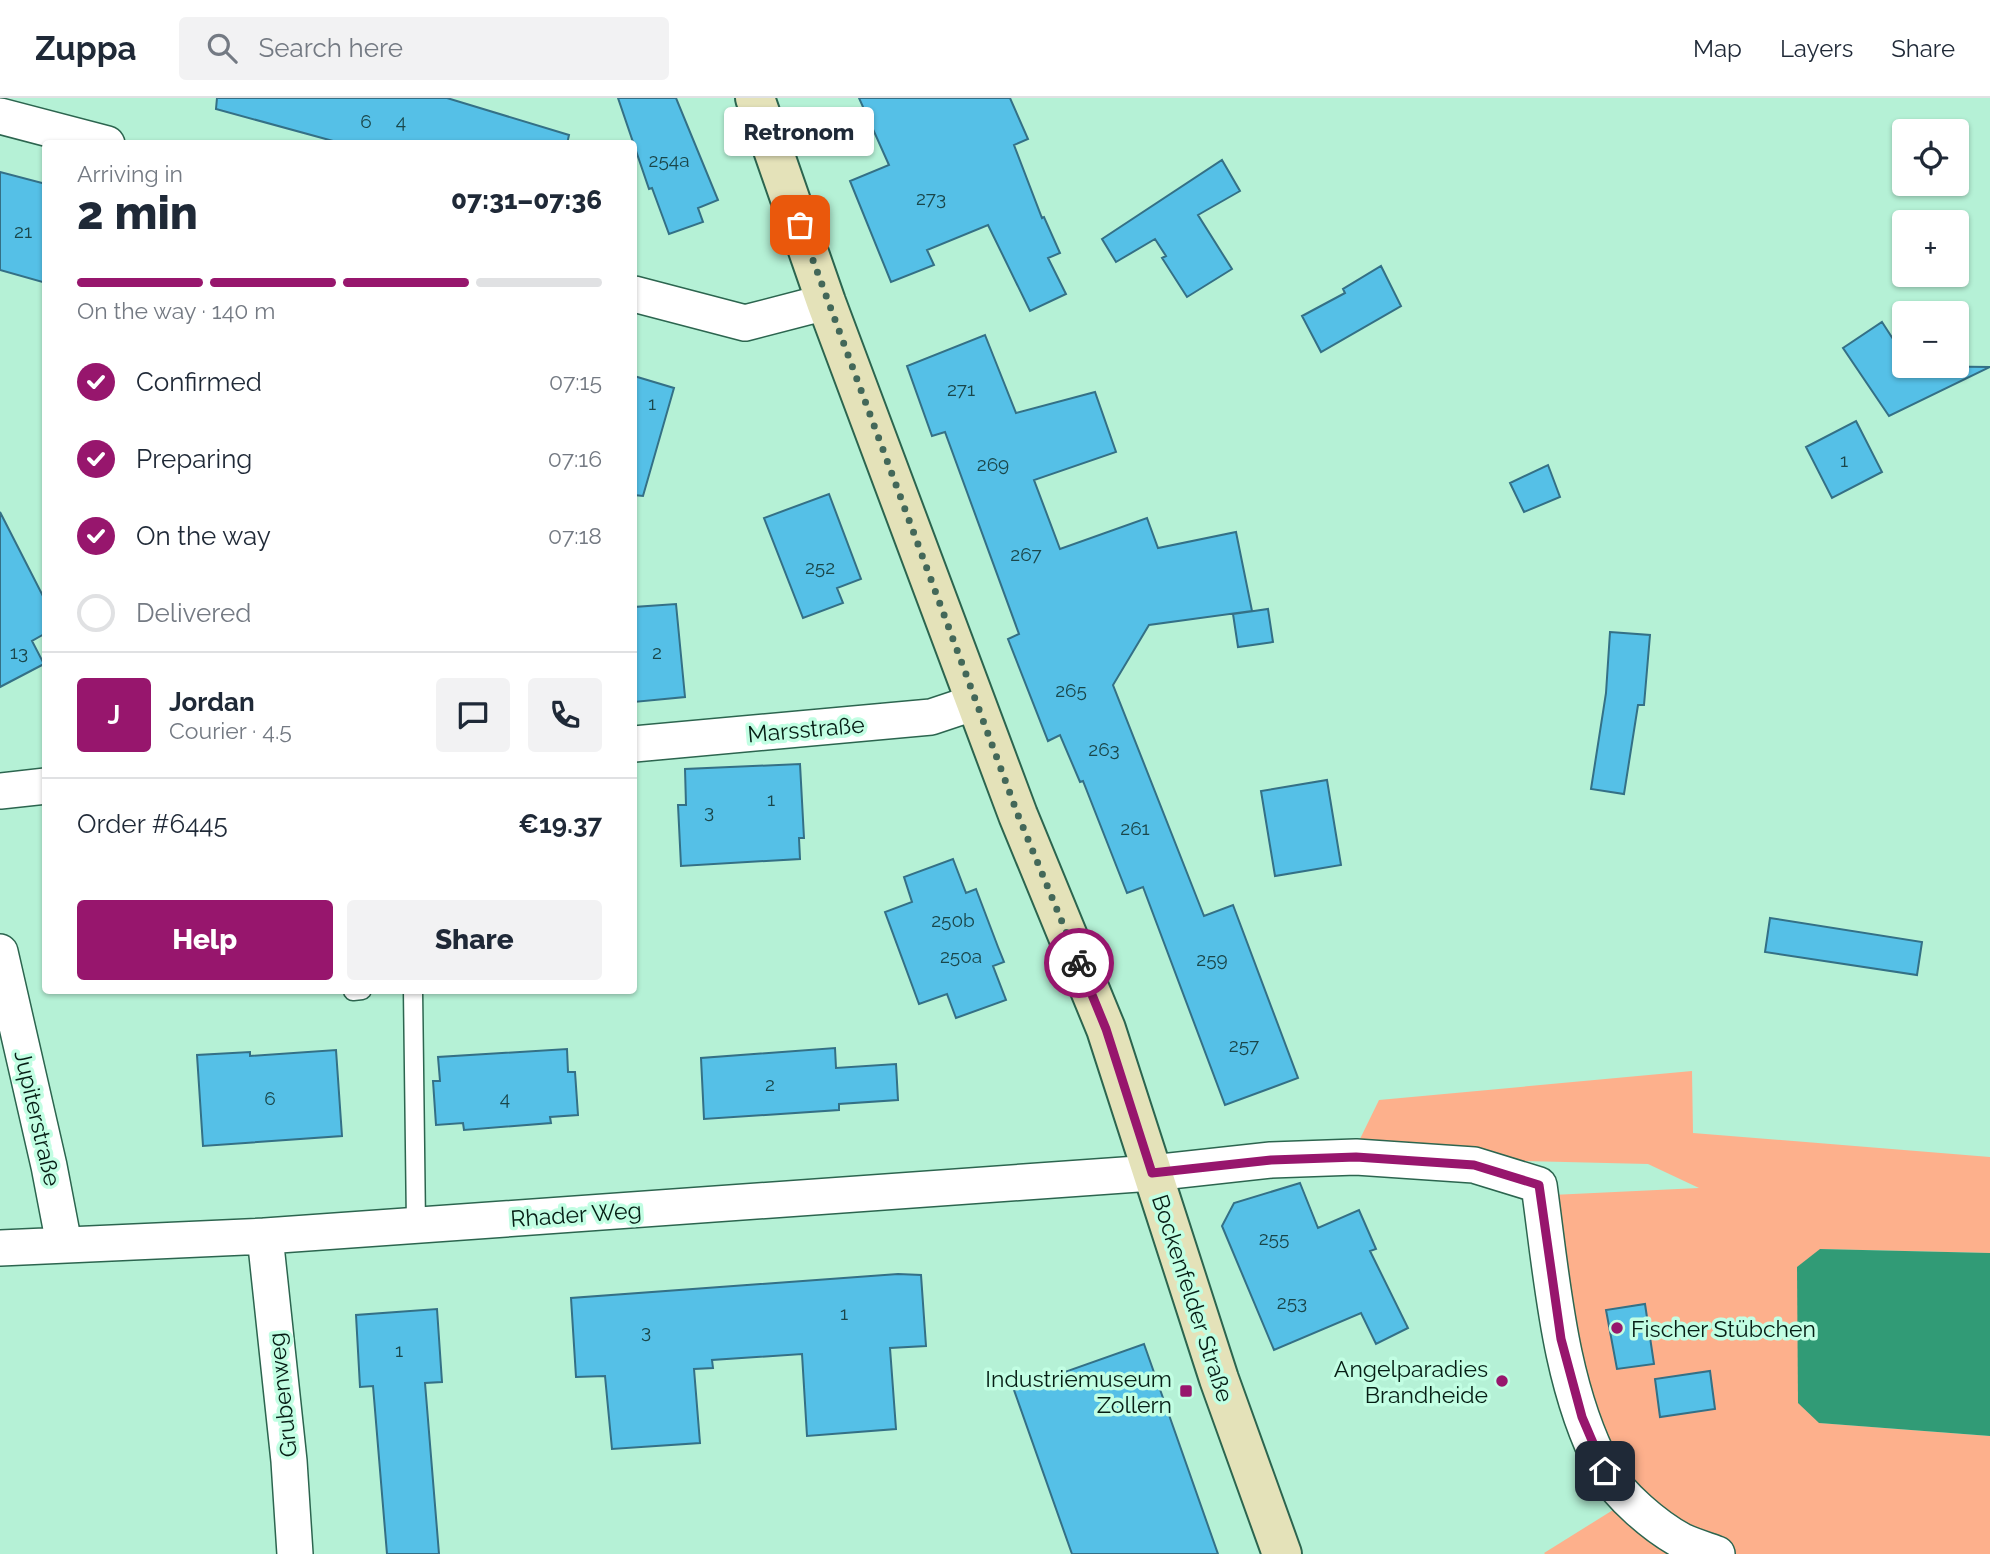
<!DOCTYPE html>
<meta charset="utf-8">
<style>
:root{--surface:#fff;--page:#f2f2f3;--text:#1f2937;--muted:#747a83;--line:#e0e1e3;--accent:#97166d}
body{margin:0;font-family:Raleway,sans-serif;background:var(--page);color:var(--text);height:100vh;display:flex;flex-direction:column;font-size:26px;white-space:nowrap}
*{box-sizing:border-box;margin:0}
p{font-size:23px;color:var(--muted)}
.icon{flex:none;width:38px;height:38px;fill:none;stroke:currentColor;stroke-width:2;stroke-linecap:round;stroke-linejoin:round}
.map{position:relative;flex:1;overflow:hidden}
.sheet{position:absolute;left:42px;top:42px;width:595px;height:854px;display:flex;flex-direction:column;background:var(--surface);border-radius:7px;box-shadow:0 2px 5px #0004}
.sheet>*{flex:none}
.controls{position:absolute;left:1892px;top:21px;display:grid;gap:14px}
.controls a{display:grid;place-items:center;width:77px;height:77px;border-radius:7px;background:var(--surface);box-shadow:0 2px 5px #0004;font-size:35px}
.pin{position:absolute;display:grid;place-items:center;width:60px;height:60px;color:#fff;margin:-30px;border-radius:14px;box-shadow:0 4px 10px #0006}
.courier{position:absolute;display:grid;place-items:center;width:70px;height:70px;margin:-35px;border:5px solid #97166d;border-radius:50%;background:#fff;color:#222;box-shadow:0 2px 9px #0007}
.bubble{position:absolute;height:49px;border-radius:7px;background:var(--surface);box-shadow:0 2px 5px #0004;font-size:23px;font-weight:800;line-height:49px;text-align:center}
.head em{font-style:normal;font-weight:800}
.head div{display:flex;flex-direction:column-reverse}
.head{display:flex;align-items:center;justify-content:space-between;height:119px;padding:0 35px}
h1{font-size:46px;font-weight:800;line-height:52px}
.bar{display:grid;grid-template-columns:repeat(4,1fr);gap:10px 7px;align-content:center;height:84px;padding:0 35px}
.bar i{height:9px;border-radius:5px;background:var(--line)}
.bar .on{background:var(--accent)}
.bar p{grid-column:span 4}
.line{display:flex;align-items:center;gap:18px;padding:0 35px;border-top:2px solid var(--line)}
.line div{flex:1}
.round{display:grid;place-items:center;flex:none;width:74px;height:74px;border-radius:7px;background:var(--page)}
ol{padding:0 35px;list-style:none}
li{display:flex;align-items:center;gap:21px;height:77px}
li p{margin-inline-start:auto}
li .icon{padding:7px;border-radius:50%;background:var(--accent);color:#fff;stroke-width:4}
li:last-child{color:var(--muted)}
li i{width:38px;height:38px;border:4px solid var(--line);border-radius:50%}
.button{display:flex;gap:14px;margin-top:auto;padding:14px 35px}
.button a{flex:1;height:80px;border-radius:7px;background:var(--accent);color:#fff;font-size:28px;font-weight:800;line-height:80px;text-align:center}
.button a+a{background:var(--page);color:var(--text)}
header{display:flex;align-items:center;gap:42px;box-sizing:border-box;height:98px;padding:0 35px;background:var(--surface);border-bottom:2px solid var(--line)}
header strong{font-size:33px}
nav{display:flex;gap:38px;margin-inline-start:auto;font-size:24px}
.search{width:490px;height:63px;background:var(--page);display:flex;align-items:center;gap:18px;box-sizing:border-box;padding:0 24px;border-radius:7px;color:var(--muted);font-size:26px}
.map>svg:first-child{display:block}
</style>
<header>
<strong>Zuppa</strong>
<div class="search"><svg class="icon" aria-label="search" viewBox="0 0 24 24"><circle cx="10" cy="10" r="6"/><path d="M15 15l6 6"/></svg>Search here</div>
<nav><a>Map</a><a>Layers</a><a>Share</a></nav>
</header>
<div class="map">
<svg width="1990" height="1456" viewBox="0 0 1990 1456">
<rect width="100%" height="100%" fill="#b5f1d6"/>
<path fill="#fdb08c" d="M1692 973 1693 1035 1990 1059V1155L1820 1151V1325L1990 1338V1456H1731L1641 1399 1605 1341 1574 1246 1552 1097 1699 1090 1648 1066 1520 1063 1359 1043 1379 1002Z
M1613 1412 1673 1456H1545L1544 1455Z"/>
<path fill="#319b76" d="M1820 1151 1990 1155V1338L1819 1325 1798 1305 1797 1169Z"/>
<path fill="#55c0e7" stroke="#347086" stroke-width="2" d="M217 0H447L569 37 567 46H344L216 11Z
M618 0H676L718 102 698 110 703 124 669 136 652 90 649 91Z
M859 0H1010L1028 41 1014 47 1042 120 1044 119 1060 155 1048 160 1066 196 1030 213 988 127 927 152 934 167 891 184 850 83 889 67Z
M1222 62 1240 93 1198 117 1232 171 1187 199 1162 160 1166 158 1155 141 1116 164 1102 141Z
M0 74 46 86V185L0 172Z
M1381 168 1401 208 1321 254 1302 218 1345 195 1343 191Z
M1882 224 1904 258V268L1990 269 1889 318 1843 250Z
M985 237 1016 315 1095 294 1116 354 1034 382 1060 451 1147 420 1158 450 1236 434 1252 513 1149 527 1113 587 1204 818 1233 807 1298 980 1225 1007 1143 789 1127 795 1083 683 1080 684 1060 637 1048 643 1008 541 1019 536 945 334 932 338 907 268Z
M634 278 674 290 643 398 634 397Z
M1856 323 1882 374 1832 400 1806 349Z
M1548 367 1560 399 1524 414 1510 385Z
M829 396 861 481 837 490 843 505 803 520 764 420Z
M0 414 46 504V535L32 543 44 566 0 589Z
M676 506 685 599 634 604V509Z
M1268 511 1273 544 1238 549 1233 516Z
M1610 534 1650 537 1644 607H1638L1624 696 1591 691 1606 595Z
M800 666 804 740H799L800 761 681 768 678 707H686L685 671Z
M1327 682 1341 767 1275 778 1261 693Z
M953 761 966 795 976 791 998 849 1004 864 993 868 1006 902 956 920 947 896 919 906 885 814 912 804 904 779Z
M1770 820 1922 844 1917 877 1765 854Z
M835 950 836 970 896 966 898 1002 839 1006V1012L704 1021 701 960Z
M567 951 568 974H575L578 1017 550 1019 551 1025 464 1032 463 1025 436 1027 433 983H440L438 959Z
M336 952 342 1038 203 1048 197 957 250 954V958Z
M1300 1085 1318 1130 1359 1112 1376 1151 1370 1153 1408 1230 1376 1246 1361 1215 1274 1252 1222 1128 1234 1105Z
M898 1176 921 1177 926 1248 890 1250 896 1331 807 1338 802 1256 712 1262 713 1270 694 1271 700 1345 612 1351 605 1278 576 1279 571 1200Z
M1645 1206 1654 1266 1617 1271 1606 1212Z
M437 1211 442 1284 425 1285 439 1456H387L373 1288 360 1289 356 1217Z
M1144 1246 1218 1456H1072L1014 1292Z
M1710 1273 1715 1311 1660 1319 1655 1281Z"/>
<g fill="none" stroke-linecap="round" stroke-linejoin="round">
<defs>
<path id="lane" d="M413 892 416 1127
M353 893 362 892"/>
<path id="street" d="M0 18 107 46
M634 196 745 225 826 204
M634 646 931 619 976 604
M0 693 46 688
M0 854 49 1068 64 1146
M265 1138 289 1363 295 1456
M0 1150 265 1138 1152 1075 1271 1062 1356 1059 1474 1067 1539 1087C1552 1180 1559 1287 1604 1371 1619 1398 1656 1429 1682 1443 1693 1448 1706 1452 1717 1456"/>
<path id="secondary" d="M755 0 826 204 1018 717 1106 931 1219 1281 1282 1456"/>
</defs>
<use href="#lane" stroke="#2c654f" stroke-width="21"/>
<use href="#street" stroke="#2c654f" stroke-width="38"/>
<use href="#secondary" stroke="#2c654f" stroke-width="42"/>
<use href="#lane" stroke="#fff" stroke-width="18"/>
<use href="#street" stroke="#fff" stroke-width="35"/>
<use href="#secondary" stroke="#e4e2b9" stroke-width="38"/>
</g>
<g fill="none" stroke-linecap="round" stroke-linejoin="round">
<path stroke="#436859" stroke-width="7" stroke-dasharray="0 12.6" d="M800 127 1018 717 1079 865"/>
<path stroke="#97166d" stroke-width="9" d="M1079 865 1106 931 1152 1075 1271 1062 1356 1059 1474 1067 1539 1087 1561 1241 1582 1319 1605 1373"/>
</g>
<g fill="#97166d" stroke="#c2fee3" stroke-width="2.5">
<circle cx="1617" cy="1230" r="7"/>
<circle cx="1502" cy="1283" r="7"/>
<rect x="1179" y="1286" width="14" height="14" rx="3.5"/>
</g>
<g text-anchor="middle" dominant-baseline="central" stroke-width="7" stroke-linejoin="round" paint-order="stroke">
<g font-size="19" fill="#1a464a">
<text x="366" y="23">6</text>
<text x="401" y="23">4</text>
<text x="669" y="62">254a</text>
<text x="931" y="100">273</text>
<text x="23" y="133">21</text>
<text x="961" y="291">271</text>
<text x="652" y="305">1</text>
<text x="1844" y="362">1</text>
<text x="993" y="366">269</text>
<text x="1026" y="456">267</text>
<text x="820" y="469">252</text>
<text x="19" y="554">13</text>
<text x="657" y="554">2</text>
<text x="1071" y="592">265</text>
<text x="1104" y="651">263</text>
<text x="771" y="701">1</text>
<text x="709" y="713">3</text>
<text x="1135" y="730">261</text>
<text x="953" y="822">250b</text>
<text x="961" y="858">250a</text>
<text x="1212" y="861">259</text>
<text x="1244" y="947">257</text>
<text x="770" y="986">2</text>
<text x="270" y="1000">6</text>
<text x="505" y="1000">4</text>
<text x="1274" y="1140">255</text>
<text x="1292" y="1204">253</text>
<text x="844" y="1215">1</text>
<text x="646" y="1233">3</text>
<text x="399" y="1252">1</text>
</g>
<g font-size="23" fill="#061e15" stroke="#c2fee3">
<text transform="translate(806 631) rotate(-5)">Marsstraße</text>
<text transform="translate(38 1020) rotate(77)">Jupiterstraße</text>
<text transform="translate(576 1116) rotate(-4)">Rhader Weg</text>
<text transform="translate(1193 1200) rotate(72)">Bockenfelder Straße</text>
<text transform="translate(282 1297) rotate(-96)">Grubenweg</text>
</g>
<g font-size="23" fill="#061e15" stroke="#c2fee3" text-anchor="end">
<text x="1631" y="1230" text-anchor="start">Fischer Stübchen</text>
<text x="1488" y="1270">Angelparadies<tspan x="1488" dy="26">Brandheide</tspan></text>
<text x="1172" y="1280">Industriemuseum<tspan x="1172" dy="26">Zollern</tspan></text>
</g>
</g>
</svg>
<div class="controls">
<a><svg class="icon" aria-label="locate" viewBox="0 0 24 24"><circle cx="12" cy="12" r="6"/><path d="M12 2v4M12 18v4M2 12h4M18 12h4"/></svg></a>
<a>+</a>
<a>−</a>
</div>
<div class="pin" style="left:800px;top:127px;background:#ea580c"><svg class="icon" aria-label="bag" viewBox="0 0 24 24"><path d="M5 8h14l-1 12H6zM9 8a3 3 0 0 1 6 0"/></svg></div>
<div class="pin" style="left:1605px;top:1373px;background:#1f2937"><svg class="icon" aria-label="home" viewBox="0 0 24 24"><path d="M3 11l9-7 9 7M6 9v11h12V9"/></svg></div>
<div class="courier" style="left:1079px;top:865px"><svg class="icon" aria-label="bike" viewBox="0 0 24 24"><circle cx="6" cy="16" r="4"/><circle cx="18" cy="16" r="4"/><path d="M6 16l4-8h5l3 8M10 8l3 8H6M13 5h3"/></svg></div>
<div class="bubble" style="left:724px;top:9px;width:150px">Retronom</div>
<section class="sheet">
<div class="head"><div><h1>2 min</h1><p>Arriving in</p></div><em>07:31–07:36</em></div>
<div class="bar"><i class="on"></i><i class="on"></i><i class="on"></i><i></i><p>On the way · 140 m</p></div>
<ol>
<li><svg class="icon" aria-label="check" viewBox="0 0 24 24"><path d="M5 12l5 5 9-10"/></svg>Confirmed<p>07:15</p></li>
<li><svg class="icon" aria-label="check" viewBox="0 0 24 24"><path d="M5 12l5 5 9-10"/></svg>Preparing<p>07:16</p></li>
<li><svg class="icon" aria-label="check" viewBox="0 0 24 24"><path d="M5 12l5 5 9-10"/></svg>On the way<p>07:18</p></li>
<li><i></i>Delivered</li>
</ol>
<div class="line" style="height:126px"><b class="round" style="background:var(--accent);color:#fff">J</b><div><b>Jordan</b><p>Courier · 4.5</p></div><a class="round"><svg class="icon" aria-label="chat" viewBox="0 0 24 24"><path d="M4 5h16v11H9l-5 4z"/></svg></a><a class="round"><svg class="icon" aria-label="phone" viewBox="0 0 24 24"><path d="M5 4h4l2 5-3 2q2 4 5 5l2-3 5 2v4C11 20 4 13 5 4z"/></svg></a></div>
<div class="line" style="height:91px"><div>Order #6445</div><b>€19.37</b></div>
<div class="button"><a>Help</a><a>Share</a></div>
</section>
</div>
